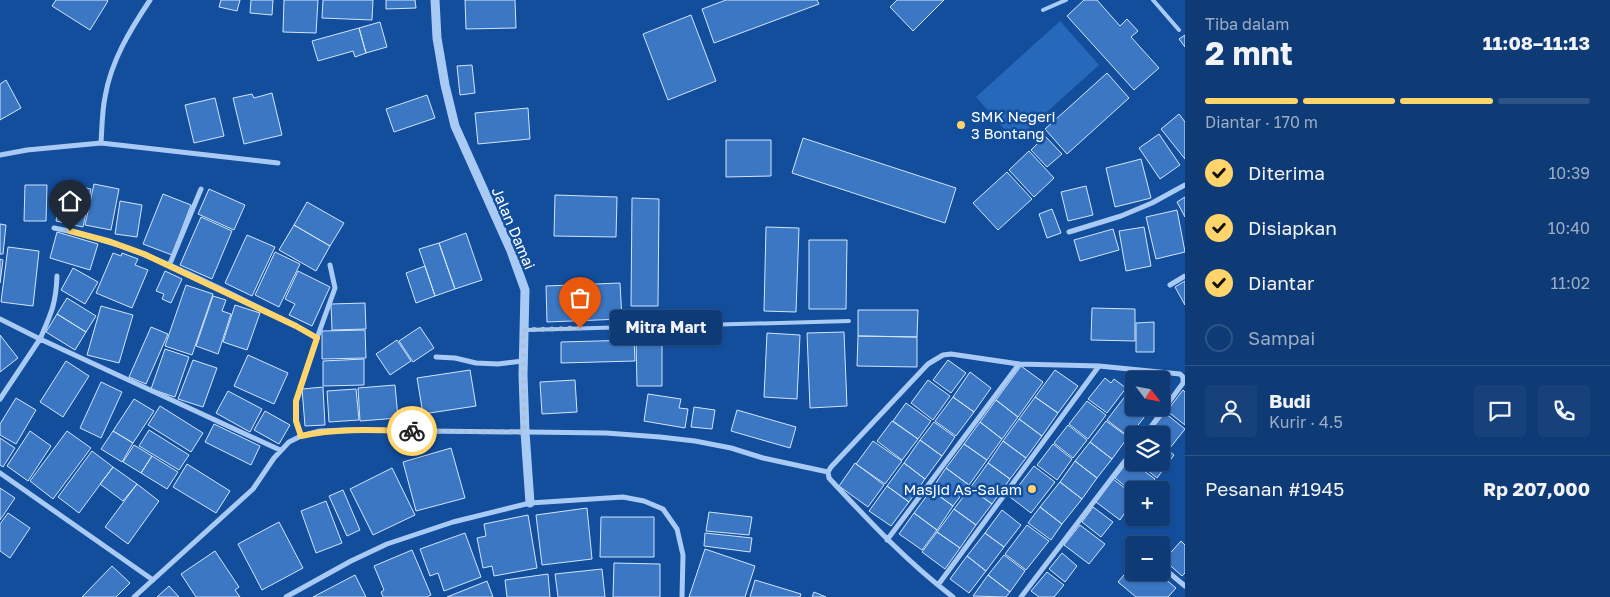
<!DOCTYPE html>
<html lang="id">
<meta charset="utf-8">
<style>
:root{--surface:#0e3a75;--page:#17417a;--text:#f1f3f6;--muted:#9badc5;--line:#2e5487;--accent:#ffd56b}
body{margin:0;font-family:"Golos Text",sans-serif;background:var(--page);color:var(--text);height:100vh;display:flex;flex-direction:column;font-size:19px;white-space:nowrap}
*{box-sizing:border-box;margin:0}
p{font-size:16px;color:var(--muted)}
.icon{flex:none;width:28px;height:28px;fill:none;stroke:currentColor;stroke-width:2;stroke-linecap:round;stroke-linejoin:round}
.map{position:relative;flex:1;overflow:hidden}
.drawer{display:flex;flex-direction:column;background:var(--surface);width:425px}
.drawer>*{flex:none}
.needle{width:32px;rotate:122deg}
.tools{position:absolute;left:1125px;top:371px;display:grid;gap:10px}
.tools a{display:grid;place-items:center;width:45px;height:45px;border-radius:5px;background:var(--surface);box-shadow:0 1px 4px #0004,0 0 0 1px var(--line);font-size:25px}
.pin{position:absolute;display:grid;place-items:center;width:42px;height:42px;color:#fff;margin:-51px -21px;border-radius:50% 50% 50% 0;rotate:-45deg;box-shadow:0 0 5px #0007}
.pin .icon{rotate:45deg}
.courier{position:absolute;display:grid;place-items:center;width:50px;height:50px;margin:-25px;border:4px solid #ffd56b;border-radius:50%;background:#fff;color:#222;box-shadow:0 1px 6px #0007}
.bubble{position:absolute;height:35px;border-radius:5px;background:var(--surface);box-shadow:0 1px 4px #0004,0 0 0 1px var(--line);font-size:16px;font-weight:700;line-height:35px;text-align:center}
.head em{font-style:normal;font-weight:700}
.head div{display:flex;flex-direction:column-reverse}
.head{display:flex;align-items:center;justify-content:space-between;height:85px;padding:0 20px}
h1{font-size:32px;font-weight:700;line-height:38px}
.bar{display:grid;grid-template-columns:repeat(4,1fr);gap:8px 5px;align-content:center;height:60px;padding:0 20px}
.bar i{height:6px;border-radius:4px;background:var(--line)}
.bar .current{background:var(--accent)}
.bar p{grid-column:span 4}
.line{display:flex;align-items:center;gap:12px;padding:0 20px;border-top:1px solid var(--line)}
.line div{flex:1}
.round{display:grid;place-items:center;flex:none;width:52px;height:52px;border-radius:5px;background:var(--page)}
ol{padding:0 20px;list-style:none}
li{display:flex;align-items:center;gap:15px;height:55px}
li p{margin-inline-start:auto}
li .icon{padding:5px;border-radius:50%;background:var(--accent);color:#111;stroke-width:4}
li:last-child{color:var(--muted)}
li i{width:28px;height:28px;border:2px solid var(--line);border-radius:50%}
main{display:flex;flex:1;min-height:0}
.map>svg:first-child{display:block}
</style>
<main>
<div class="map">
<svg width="1185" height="597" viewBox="0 0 1185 597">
<rect width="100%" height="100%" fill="#134e9c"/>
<path fill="#2668ba" d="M1060 21 1099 65 1015 141 976 97Z"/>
<path fill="#3c77c3" stroke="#d1e5fd" d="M56 0H107L108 1 90 30 52 6Z
M221 0H240L237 11 219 7Z
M251 0H273L272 15 250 13Z
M284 0H318L316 33 283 32Z
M323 0H373L372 20 322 18Z
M386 0H415L416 8 386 9Z
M465 0H515L516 28 466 29Z
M726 0H817L819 4 714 43 702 9Z
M897 0H944L913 31 890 7Z
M1084 0H1097L1120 26 1127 19 1138 31 1131 37 1159 68 1134 90 1067 16Z
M691 15 716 81 668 100 643 34Z
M380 22 387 47 366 53 359 28Z
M359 28 366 53 355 57 353 51 318 61 312 41Z
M1185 35V47L1179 39Z
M472 65 475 93 460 95 457 66Z
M1107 73 1129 98 1067 154 1045 129Z
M6 80 21 108 0 120V84Z
M272 93 282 135 244 144 233 98 252 94 254 98Z
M427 95 435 118 394 132 386 109Z
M215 98 224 136 194 143 185 105Z
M528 108 530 139 478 144 475 113Z
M1179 114 1185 122V159L1161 129Z
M1159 134 1180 165 1160 179 1139 148Z
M1045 136 1062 154 1047 167 1031 150Z
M803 138 956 188 945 223 792 173Z
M726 140H771V176L726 177Z
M1029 151 1054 178 1034 197 1009 170Z
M1141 159 1151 198 1115 207 1106 168Z
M1007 172 1032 199 998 230 973 203Z
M64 183 91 189 83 227 56 221Z
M94 184 119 189 111 230 85 225Z
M25 185H47L46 221H24Z
M1086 186 1093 215 1068 221 1061 192Z
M209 189 245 205 234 230 198 214Z
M163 194 191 205 172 255 143 244Z
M555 195 617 197 616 237 554 236Z
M1185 197V217L1177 202Z
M632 198 659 199 658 306H631Z
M120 201 142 205 137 237 115 234Z
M307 202 344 223 330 246 294 225Z
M1052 209 1061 233 1047 238 1039 214Z
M1177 210 1185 252 1156 259 1146 217Z
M201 217 232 231 212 279 180 265Z
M0 224 6 225 3 254H0Z
M294 225 330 246 316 271 279 250Z
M766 227 799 228 796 312 764 311Z
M1144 227 1151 266 1126 271 1119 231Z
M1113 229 1119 250 1080 261 1074 240Z
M57 232 98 244 90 270 50 258Z
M466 233 482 280 455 289 439 243Z
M247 235 275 247 252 296 225 283Z
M809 240H847L846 309H809Z
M439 243 455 289 435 296 419 249Z
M8 247 39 251 33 306 1 302Z
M275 252 300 264 279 307 255 295Z
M113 253 121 256 122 253 138 259 135 265 148 270 132 308 96 293Z
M0 259 3 260 0 283Z
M425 266 435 296 416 303 406 273Z
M73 268 98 282 85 304 61 290Z
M165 271 182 279 171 303 162 299 164 294 156 291Z
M298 271 330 287 312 326 289 315 295 304 285 299Z
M1185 281V305L1175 287Z
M620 283 622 319 547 322 546 286Z
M186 285 213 294 192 355 165 346Z
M213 296 226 300 222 311 231 314 218 354 196 346Z
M67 298 96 316 86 332 57 314Z
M365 303 366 329 332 330 331 304Z
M235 305 260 313 247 350 223 342Z
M101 306 133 315 119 363 87 355Z
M1092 308 1135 309V341L1091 340Z
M858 310H918L917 337 858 336Z
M57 314 86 332 75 350 46 332Z
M1154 322V352H1136V323Z
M151 327 168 334 146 384 129 377Z
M420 327 434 348 413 362 399 341Z
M365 330 366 358 322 359V331Z
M844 332 847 406 810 408 807 333Z
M767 333 800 335 797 399 764 397Z
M0 335 18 358 0 372Z
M858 336 917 337V367L857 366Z
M662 339V386H637L636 340Z
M397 340 411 361 390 375 376 354Z
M634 340 635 361 561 363V342Z
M165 349 189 357 175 397 151 389Z
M248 355 288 373 274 404 234 386Z
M364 359V385L323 386V361Z
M193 360 217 368 203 407 178 399Z
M948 360 966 373 951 393 933 380Z
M66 361 89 376 63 417 40 402Z
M1021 366 1043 382 1018 417 996 400Z
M470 370 476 406 423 414 417 378Z
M1055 370 1078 386 1058 413 1035 397Z
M970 372 991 388 974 412 953 397Z
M1143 375 1149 380H1139Z
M1105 378 1111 383 1114 379 1126 388 1107 413 1088 399Z
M575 380 577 412 542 414 540 382Z
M928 380 950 396 933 420 911 403Z
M101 382 122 392 101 438 80 428Z
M395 385 398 418 360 421 358 388Z
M323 387 325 425 305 426 302 389Z
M1134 387V399L1128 395Z
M356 389 359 420 329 422 327 391Z
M1183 390 1185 392V425L1167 411Z
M228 391 262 409 250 432 216 413Z
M648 394 681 399 679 408 688 409 685 428 644 421Z
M1126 395 1134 401V408H1142L1148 412 1129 437 1107 420Z
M953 397 974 412 956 436 935 421Z
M1035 397 1058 413 1042 436 1019 419Z
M16 398 36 410 16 444 0 435V424Z
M134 399 154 411 133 443 113 431Z
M996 400 1018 417 1002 439 980 422Z
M1087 401 1106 415 1088 439 1069 424Z
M906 403 931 421 918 439 893 421Z
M160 406 203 433 191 452 148 425Z
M694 407 715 410 712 429 691 427Z
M737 410 796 427 790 448 731 431Z
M265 411 290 425 279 444 254 430Z
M1165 413 1185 429 1170 448 1161 441V435H1153L1149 432Z
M1019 419 1042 436 1026 458 1003 441Z
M892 421 918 439 902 460 877 441Z
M1106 421 1128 437 1112 459 1090 442Z
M934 422 955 437 942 456 920 440Z
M980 422 1002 439 987 460 964 444Z
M214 424 260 446 251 465 205 442Z
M1068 425 1087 440 1073 458 1054 443Z
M149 430 189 455 179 470 139 446Z
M30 431 51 446 28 481 7 466Z
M67 431 91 448 53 499 30 481Z
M113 431 133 443 122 462 101 449Z
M0 438 15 448 3 467 0 465Z
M920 440 942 456 925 479 904 463Z
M873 441 902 461 885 484 856 464Z
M1003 441 1026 458 1010 479 988 463Z
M1090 442 1112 459 1097 478 1075 461Z
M964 444 987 460 969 485 946 468Z
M1053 444 1072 459 1057 480 1037 465Z
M134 445 152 456 141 473 123 462Z
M1161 445 1174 455 1157 478 1137 462H1161Z
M451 448 465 498 416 511 403 462Z
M92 451 113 467 79 513 58 497Z
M152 456 178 472 167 489 141 473Z
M1129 460 1155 479 1147 490H1134V493L1115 478Z
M1075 461 1097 478 1082 499 1060 482Z
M855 463 884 485 868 507 839 486Z
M904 463 925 479 909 502 887 486Z
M988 463 1010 479 992 504 970 488Z
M187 464 230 491 216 513 173 487Z
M1034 466 1055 482 1031 513 1010 497Z
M113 467 137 484 123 501 100 484Z
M392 468 415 515 373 535 350 489Z
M946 468 969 485 953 506 931 490Z
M1113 479 1134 495V511L1131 515 1126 511 1120 520 1096 502Z
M1060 482 1082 499 1062 524 1040 507Z
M137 484 159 501 128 544 105 527Z
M887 486 909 502 891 526 869 511Z
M0 488 15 498 0 520Z
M970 488 992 504 976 525 954 509Z
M343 490 360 530 347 536 329 496Z
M931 490 953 506 937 530 914 513Z
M326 501 342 543 316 553 301 511Z
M1040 507 1062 524 1051 540 1028 523Z
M1093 507 1113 522 1101 537 1082 522Z
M587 508 592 559 542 565 536 515Z
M954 509 976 525 960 548 937 532Z
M1002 510 1021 525 1004 547 985 533Z
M709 512 752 517 749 535 706 531Z
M8 513 30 528 10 558 0 551V524Z
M914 513 937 530 922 550 899 534Z
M528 515 537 568 494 576 492 566 483 568 477 538 486 536 484 524Z
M601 517H654V557H600Z
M279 522 303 568 262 590 238 544Z
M1027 525 1049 541 1026 570 1005 554Z
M1080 525 1105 544 1089 564 1064 545Z
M937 532 960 548 945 569 922 552Z
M465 533 481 577 444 591 438 573 430 576 420 549Z
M705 533 752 538 750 552 704 546Z
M985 533 1004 547 986 571 967 556Z
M1181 541 1185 545V573L1182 576 1164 560Z
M705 549 755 566 745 597H689Z
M412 550 431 595 427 597H383L381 592 384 590 374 566Z
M215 551 239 587 235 590 240 597H196L181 574Z
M1062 553 1077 566 1065 582 1049 569Z
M1004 555 1025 571 1010 592 988 575Z
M967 556 986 571 969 593 950 579Z
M614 563 660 564V597H613Z
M1134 563V572H1157L1176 588 1168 597H1136L1118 582Z
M112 566 130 583 116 597H82Z
M602 569 605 597H558L555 574Z
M1047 572 1064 585 1054 597H1039L1031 591Z
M548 574 550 597H507L505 580Z
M355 575 366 597H313Z
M988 575 1010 592 1006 597 973 596Z
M755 580 801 594 800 597H750Z
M487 581 493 597H447Z
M169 586 179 597H157Z
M814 592 826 597H812Z"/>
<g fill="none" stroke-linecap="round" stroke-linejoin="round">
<path stroke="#a9caf4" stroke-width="4" d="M1153 0 1179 30
M1043 10 1066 0
M525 330 849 321"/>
<path stroke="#a9caf4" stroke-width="5" d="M101 143C102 128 102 112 105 97 111 61 130 30 150 0
M0 155 27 150 101 143 278 163
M54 228C140 244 218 288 296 326L317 338 296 401V421L301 436
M1069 232 1121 216 1152 203 1185 185
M169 266 201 189
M1170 285 1185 276
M0 319 40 339C51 314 56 304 57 276
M317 338 335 288 330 265
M436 357 455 358 476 363 498 364 523 361
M0 399 40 339 280 450
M828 472 829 478C869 521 906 561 953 597
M0 473 153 580
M887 540 1019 364
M1161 566 1185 586
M938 585 1099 366
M134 597 253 489 274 458 289 442 301 436 320 431 345 430 606 433 660 437 695 441 731 448 763 458 828 472 831 467 928 364 943 355 951 354 1019 364 1099 366 1180 374 1183 377V383L1145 435
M286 597 351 561 387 544 453 522 530 503 623 497 644 501 663 509 677 529 683 555 682 597
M1021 597 1134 449"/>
<path stroke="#a9caf4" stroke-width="9" d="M435 0 437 38 445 85 455 126 511 251 525 290 523 375 525 432 530 503"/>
</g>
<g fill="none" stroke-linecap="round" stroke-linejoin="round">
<path stroke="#acc1dc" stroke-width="5" stroke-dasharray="0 9" d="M412 431 524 432 523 330 580 328"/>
<path stroke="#ffd56b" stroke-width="6" d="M70 231 111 242 144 254 296 326 317 338 296 401V421L301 436C338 428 375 430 412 431"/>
</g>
<g fill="#ffd56b" stroke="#134e9c" stroke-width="2">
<circle cx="961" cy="125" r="5"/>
<circle cx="1032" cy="489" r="5"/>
</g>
<g text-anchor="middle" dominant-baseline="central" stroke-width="5" stroke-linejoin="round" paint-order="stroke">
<g font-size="15" fill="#fff" stroke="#134e9c" text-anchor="start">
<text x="971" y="116">SMK Negeri<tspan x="971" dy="17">3 Bontang</tspan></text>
<text x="1022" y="489" text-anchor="end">Masjid As-Salam</text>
</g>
<g font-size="15" fill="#fff" stroke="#134e9c">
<text transform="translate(514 228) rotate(67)">Jalan Damai</text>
</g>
</g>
</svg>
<div class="tools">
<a><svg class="needle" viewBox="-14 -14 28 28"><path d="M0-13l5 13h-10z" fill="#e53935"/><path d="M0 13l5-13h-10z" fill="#9badc5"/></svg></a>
<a><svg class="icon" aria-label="layers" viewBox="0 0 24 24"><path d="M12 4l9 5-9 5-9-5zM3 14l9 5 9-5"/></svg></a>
<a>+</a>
<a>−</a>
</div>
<div class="pin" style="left:580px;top:328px;background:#ea580c"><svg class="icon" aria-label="bag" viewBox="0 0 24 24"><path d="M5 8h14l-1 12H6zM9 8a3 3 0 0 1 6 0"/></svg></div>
<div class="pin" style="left:70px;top:231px;background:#1f2937"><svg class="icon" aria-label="home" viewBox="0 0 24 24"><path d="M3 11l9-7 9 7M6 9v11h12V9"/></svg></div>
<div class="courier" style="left:412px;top:431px"><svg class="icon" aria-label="bike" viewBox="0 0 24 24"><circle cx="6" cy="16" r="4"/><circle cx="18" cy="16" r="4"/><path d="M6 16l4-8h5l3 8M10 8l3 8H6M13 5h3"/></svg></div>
<div class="bubble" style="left:610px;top:310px;width:112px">Mitra Mart</div>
</div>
<section class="drawer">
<div class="head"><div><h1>2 mnt</h1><p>Tiba dalam</p></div><em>11:08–11:13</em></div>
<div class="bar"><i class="current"></i><i class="current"></i><i class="current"></i><i></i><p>Diantar · 170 m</p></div>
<ol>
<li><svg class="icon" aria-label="check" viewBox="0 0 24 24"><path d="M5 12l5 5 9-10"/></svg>Diterima<p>10:39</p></li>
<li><svg class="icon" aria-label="check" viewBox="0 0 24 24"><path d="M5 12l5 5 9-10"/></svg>Disiapkan<p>10:40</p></li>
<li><svg class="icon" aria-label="check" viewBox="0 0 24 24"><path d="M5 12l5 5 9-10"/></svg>Diantar<p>11:02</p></li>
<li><i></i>Sampai</li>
</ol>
<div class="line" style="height:90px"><a class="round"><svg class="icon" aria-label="person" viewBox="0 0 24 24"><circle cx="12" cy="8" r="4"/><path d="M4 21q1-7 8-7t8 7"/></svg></a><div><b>Budi</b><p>Kurir · 4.5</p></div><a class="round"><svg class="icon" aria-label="chat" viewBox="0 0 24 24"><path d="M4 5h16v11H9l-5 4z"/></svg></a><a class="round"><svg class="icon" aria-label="phone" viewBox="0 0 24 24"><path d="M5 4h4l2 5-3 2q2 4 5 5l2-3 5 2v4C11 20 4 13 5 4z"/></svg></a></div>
<div class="line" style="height:65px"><div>Pesanan #1945</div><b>Rp 207,000</b></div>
</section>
</main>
